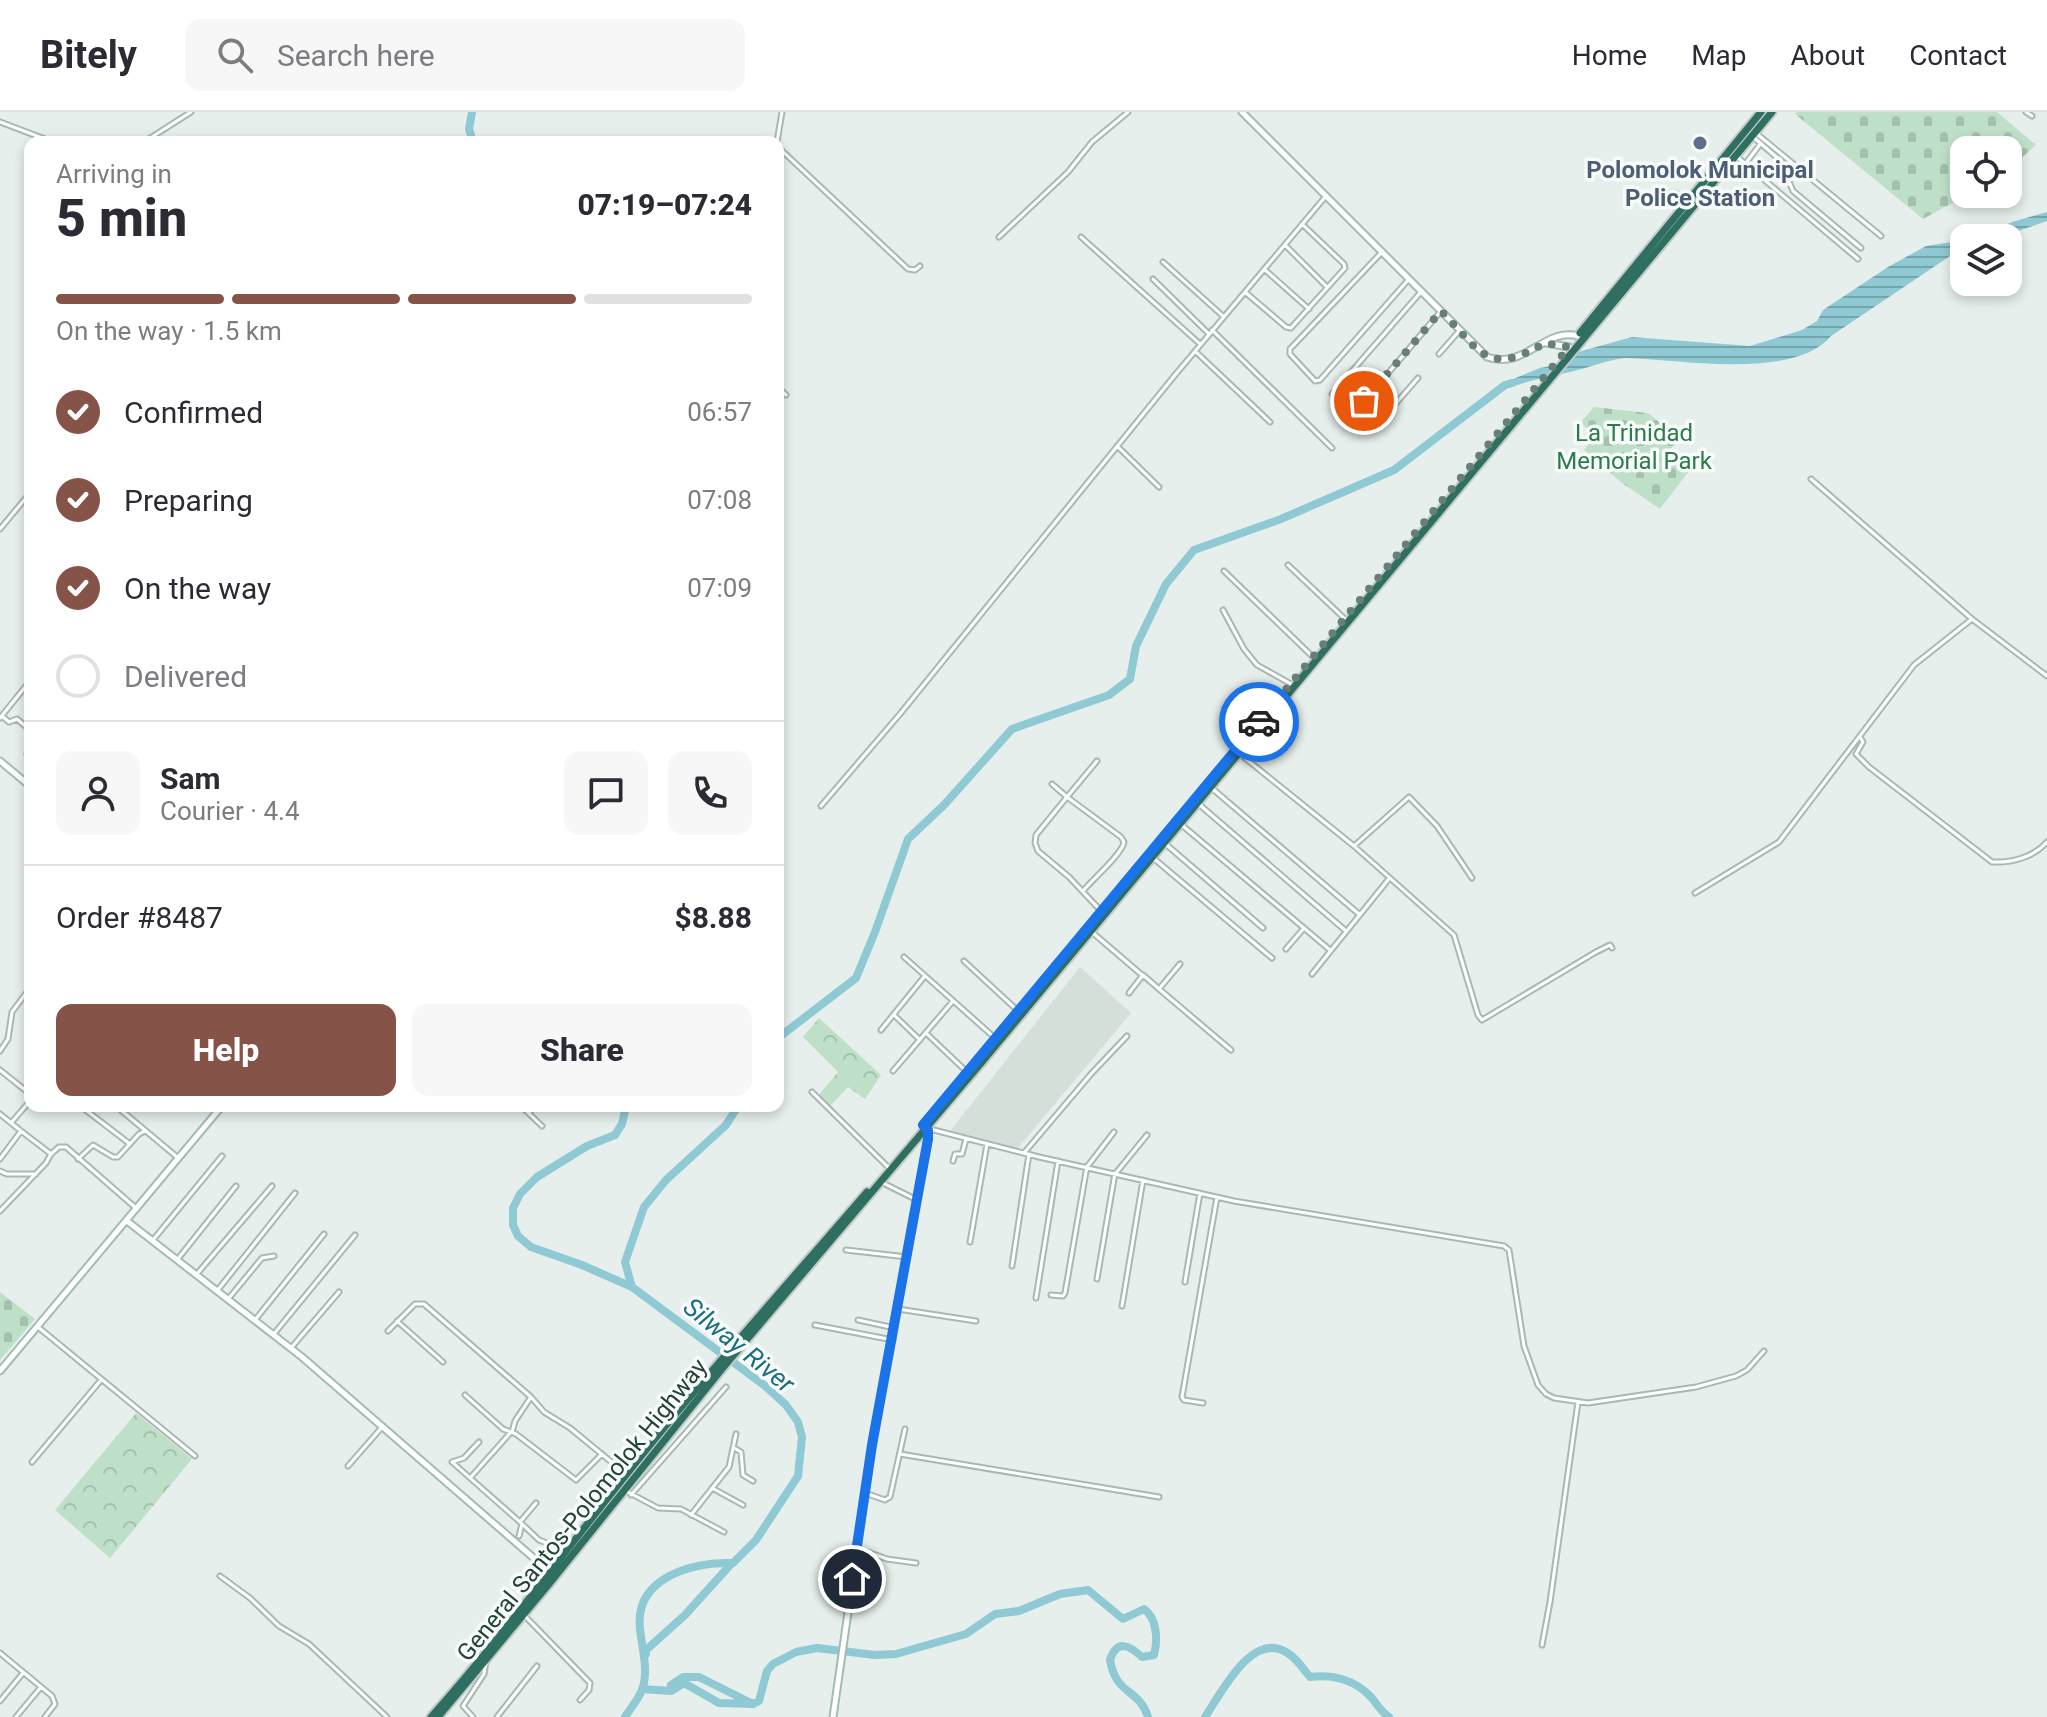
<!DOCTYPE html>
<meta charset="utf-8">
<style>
:root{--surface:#fff;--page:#f7f7f7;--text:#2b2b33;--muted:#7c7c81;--line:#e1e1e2;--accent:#855347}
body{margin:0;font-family:Roboto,sans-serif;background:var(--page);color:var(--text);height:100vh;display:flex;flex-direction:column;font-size:30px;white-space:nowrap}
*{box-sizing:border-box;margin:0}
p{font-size:26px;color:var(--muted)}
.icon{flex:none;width:44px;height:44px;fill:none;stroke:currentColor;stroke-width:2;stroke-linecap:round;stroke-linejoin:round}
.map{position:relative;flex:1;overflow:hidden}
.sheet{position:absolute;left:24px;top:24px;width:760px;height:976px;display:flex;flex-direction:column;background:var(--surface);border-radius:16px;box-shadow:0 4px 12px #0003}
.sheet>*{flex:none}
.controls{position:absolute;left:1950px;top:24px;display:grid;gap:16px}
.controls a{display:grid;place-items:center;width:72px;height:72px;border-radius:16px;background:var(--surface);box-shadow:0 4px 12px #0003;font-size:40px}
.pin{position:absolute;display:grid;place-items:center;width:68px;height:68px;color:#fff;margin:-34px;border:4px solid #fff;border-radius:50%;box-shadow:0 2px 8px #0007}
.courier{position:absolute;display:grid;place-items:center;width:80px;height:80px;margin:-40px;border:6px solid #1a73e8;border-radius:50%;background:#fff;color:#222;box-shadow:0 2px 10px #0007}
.headline em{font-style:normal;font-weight:800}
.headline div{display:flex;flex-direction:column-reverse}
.headline{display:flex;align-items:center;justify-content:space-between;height:136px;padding:0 32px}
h1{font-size:52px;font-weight:800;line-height:60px}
.bar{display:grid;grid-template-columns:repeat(4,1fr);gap:12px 8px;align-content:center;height:96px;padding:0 32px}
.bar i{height:10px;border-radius:6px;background:var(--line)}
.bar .selected{background:var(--accent)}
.bar p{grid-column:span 4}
.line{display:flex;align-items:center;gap:20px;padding:0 32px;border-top:2px solid var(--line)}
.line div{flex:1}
.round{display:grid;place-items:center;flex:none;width:84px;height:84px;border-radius:16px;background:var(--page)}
ol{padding:0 32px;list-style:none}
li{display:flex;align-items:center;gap:24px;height:88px}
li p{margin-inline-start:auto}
li .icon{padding:8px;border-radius:50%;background:var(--accent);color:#fff;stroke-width:4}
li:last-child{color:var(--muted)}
li i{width:44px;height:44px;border:4px solid var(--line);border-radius:50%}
.button{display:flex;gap:16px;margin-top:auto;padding:16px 32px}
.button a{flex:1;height:92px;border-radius:16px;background:var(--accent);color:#fff;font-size:32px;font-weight:800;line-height:92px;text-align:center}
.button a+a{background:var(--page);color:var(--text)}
header{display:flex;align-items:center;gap:48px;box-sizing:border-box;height:112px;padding:0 40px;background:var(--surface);border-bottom:2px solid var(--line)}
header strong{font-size:38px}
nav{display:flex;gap:44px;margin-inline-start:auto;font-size:28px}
.search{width:560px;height:72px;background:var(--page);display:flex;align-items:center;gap:20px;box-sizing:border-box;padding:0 28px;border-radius:16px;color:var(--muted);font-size:30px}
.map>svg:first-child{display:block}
</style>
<header>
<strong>Bitely</strong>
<div class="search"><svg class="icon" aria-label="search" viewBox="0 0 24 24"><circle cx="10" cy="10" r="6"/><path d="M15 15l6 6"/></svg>Search here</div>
<nav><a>Home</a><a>Map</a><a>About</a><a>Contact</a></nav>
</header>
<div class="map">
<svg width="2047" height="1605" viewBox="0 0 2047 1605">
<defs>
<pattern id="forest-crowns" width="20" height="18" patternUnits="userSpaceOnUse" patternTransform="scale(2)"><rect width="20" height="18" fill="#bfe0c8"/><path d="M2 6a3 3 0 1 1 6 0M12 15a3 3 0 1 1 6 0" fill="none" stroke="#a4c1ad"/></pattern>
<pattern id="cemetery-stones" width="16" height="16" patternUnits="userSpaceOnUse" patternTransform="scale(2)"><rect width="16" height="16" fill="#bfe0c8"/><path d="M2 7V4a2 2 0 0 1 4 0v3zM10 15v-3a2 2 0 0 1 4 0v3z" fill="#a4c1ad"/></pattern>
<pattern id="water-rules" width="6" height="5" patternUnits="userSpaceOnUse" patternTransform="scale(2)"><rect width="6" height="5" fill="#8ec9d4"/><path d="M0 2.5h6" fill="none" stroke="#74a5ad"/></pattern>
</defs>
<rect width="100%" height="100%" fill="#e6efeb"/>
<path fill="#d4dfda" d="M1080 855 1131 901 1017 1037 950 1019Z"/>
<path fill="url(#forest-crowns)" d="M819 906 881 963 865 987 848 975 828 996 817 985 838 960 803 925Z
M136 1301 192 1347 110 1446 55 1398Z"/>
<path fill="url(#cemetery-stones)" d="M1797 0H1997L2036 33 2008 58V38H1964V82H1969L1923 107 1795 2Z
M1594 295 1648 301 1679 326 1668 341 1689 359 1660 397 1622 371 1584 338 1596 323 1580 311Z
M0 1180 35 1207 0 1248Z"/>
<path fill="url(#water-rules)" d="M2047 100V109L1998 126H1971L2015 109Z
M1964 128V140L1950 144 1831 224C1793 269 1679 247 1625 246 1606 248 1589 256 1570 260 1549 265 1529 268 1509 276L1505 273 1508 269 1540 256 1561 252 1578 240 1632 225 1750 234 1802 218 1817 209 1823 198 1888 155 1926 134Z"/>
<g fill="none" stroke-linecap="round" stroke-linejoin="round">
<path stroke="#8ec9d4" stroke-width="8" d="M472 0 469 17 473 30
M778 926 856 866 875 820 908 727 944 693 1012 617 1109 583 1130 567 1136 534 1166 472 1194 438 1281 407 1394 358 1505 273 1512 271
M632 1175 625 1150 644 1095 666 1068 726 1013 738 994
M646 1542V1538L685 1503 732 1451
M671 1573 683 1565H699L753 1592
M642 1577 671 1579 684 1571 719 1591 753 1592 759 1589 767 1559 773 1552 796 1540 817 1536 875 1543 896 1542 966 1522 995 1502 1019 1499 1060 1482 1088 1478 1123 1507 1144 1497C1157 1506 1158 1528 1154 1543L1142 1545C1129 1533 1117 1527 1110 1548 1116 1584 1139 1576 1148 1605
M625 1605C630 1597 638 1588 642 1578 649 1559 642 1536 640 1517 634 1465 693 1450 733 1451L756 1428 798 1364 802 1325 798 1310 786 1293 764 1273 632 1175 582 1153 531 1135 518 1124 513 1113V1096L520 1082 537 1065 587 1034 615 1023 622 1012 626 994
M1205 1605C1222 1580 1253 1516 1289 1542 1297 1547 1304 1558 1310 1565 1333 1562 1355 1568 1371 1585 1377 1592 1381 1600 1389 1605"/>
<defs>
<path id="street" d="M2026 0 2032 4
M0 10 53 30
M1757 22 1881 124
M1752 24 1780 48 1793 79 1861 136
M144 30 191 0
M777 30 782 0
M778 35 908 157 915 158 920 154
M1736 44 1858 147
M1746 51 1761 31
M1660 82 1676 81 1685 88
M999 125 1068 60 1092 30 1128 0
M1081 125 1200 232
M1285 133 1327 175
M1381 141 1290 237V242L1315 269 1320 268 1409 167
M1163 150 1224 205
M1264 157 1309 197
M1153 167 1209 222
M1245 180 1286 215 1291 216 1345 156 1344 152 1302 112
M1420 181 1332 282 1348 301 1356 299 1441 199
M1212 218 1332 336
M1195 239 1270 310
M1439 242 1460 218
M778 275 786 283
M1364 289 1380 305H1384L1418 266
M1117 334 1159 375
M1811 367 1972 507 2047 564
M0 417 30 381
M1288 453 1345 507
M1224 459 1313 545
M1223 498 1244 537 1257 553 1291 572
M2 604 9 610 17 607 30 618
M0 606 30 569
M1860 625 1863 630 1856 642 1869 655 1992 750C2012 751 2034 745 2047 730
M1235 638 1354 734 1409 685 1437 714 1472 766
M27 642 30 644
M1052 672 1067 685 1097 649
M1207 672 1360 803
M1194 688 1346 819
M821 694 900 602 1175 263 1326 84
M1177 709 1330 838
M1161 728 1263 816
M1354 734 1454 823 1478 903 1482 908 1596 840 1610 833 1612 836
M1152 745 1272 846
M1083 779C1093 767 1123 741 1124 730L1121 725 1067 685 1036 723 1035 731 1038 739 1069 765 1102 800
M1695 781 1779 730 1914 553 1972 507
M1093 821 1142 863
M1286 837 1304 816
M904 845 995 926
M964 849 1018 899
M1312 862 1388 768
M1159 877 1231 938
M1129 881 1143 863 1159 877 1180 852
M894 903 920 928
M881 918 924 865
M927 922 967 960
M0 939 8 927 12 900 30 876
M0 958 30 982
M893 959 953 889
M812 980 888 1055
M116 994 177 1045
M521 994 542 1014
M83 996 130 1032
M529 1001 534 994
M0 1002 21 1019 0 1047
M11 1011 30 989
M926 1016 1039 1045 1234 1089 1504 1134 1509 1138 1524 1234 1538 1273 1546 1282 1554 1286 1588 1291 1696 1275 1736 1264 1747 1258 1764 1239
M1024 1041 1091 962 1127 924
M51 1042 59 1035H66L137 1097
M78 1047 93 1033 113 1045H118L139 1022 145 1019
M953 1049 955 1042H962L966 1027
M1087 1055 1114 1020
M0 1059 7 1062H36
M1116 1061 1147 1023
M881 1070 917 1088
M0 1099 46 1051 51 1042 21 1019
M153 1128 222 1044
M970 1130 987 1032
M846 1138 907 1145
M177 1148 236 1074
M1012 1154 1029 1042
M196 1163 272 1074
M1097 1167 1115 1061
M1185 1170 1200 1081
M217 1179 295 1081
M1051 1183 1063 1184 1065 1181 1087 1054
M229 1186 262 1146 274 1144
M1036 1186 1058 1049
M1122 1194 1143 1068
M898 1197 976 1209
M255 1208 324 1122
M858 1208 895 1216
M397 1209 443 1250
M815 1213 893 1228
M38 1215 195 1344
M388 1219 415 1192H424L531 1285 544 1300 570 1316 626 1362
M273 1223 355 1123
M291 1236 339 1180
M465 1283 503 1317 516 1322 576 1368 602 1342
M1203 1291 1184 1288 1182 1285 1217 1085
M512 1320 515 1309 531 1285
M479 1330 464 1346 452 1350 520 1410 536 1391
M734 1336 741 1340 743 1363 753 1369
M900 1342 1159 1385
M32 1350 101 1268
M348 1354 383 1314
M471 1365 511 1320
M712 1376 743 1393
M626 1379 658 1396 681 1397 724 1420
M865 1381 885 1388 890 1385 905 1317
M631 1383 726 1275
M691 1403 729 1355 736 1322
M520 1410 539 1428 549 1432
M519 1424 522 1412
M859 1437 887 1447 916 1451
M220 1464 250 1486 279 1514 309 1532 387 1605
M523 1502 590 1571 589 1578 580 1588
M1542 1533 1550 1490 1578 1290
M0 1541 52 1584 55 1592 45 1605
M0 1589 23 1561
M16 1605 41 1575
M473 1605 463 1594 484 1562 486 1549
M497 1605 537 1554"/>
<path id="secondary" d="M1242 0 1487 245C1526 258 1544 215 1578 224
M1546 231 1569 235
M0 649 30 674
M127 1109 302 1245 551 1461
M0 1259 222 994
M833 1605 872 1333 928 1027V1018L923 1013"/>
<path id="highway" d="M1580 221 1761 0
M431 1605C500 1528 561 1444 626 1363 703 1266 786 1174 867 1080
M438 1605 549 1472 721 1258 982 950 1772 0"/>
</defs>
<use href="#street" stroke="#a8b8b2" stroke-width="7"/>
<use href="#secondary" stroke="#a4bbb3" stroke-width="9"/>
<use href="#highway" stroke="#c2cac8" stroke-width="11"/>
<use href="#street" stroke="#fff" stroke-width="3"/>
<use href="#secondary" stroke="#fff" stroke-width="5"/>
<use href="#highway" stroke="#2f6f62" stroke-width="7"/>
</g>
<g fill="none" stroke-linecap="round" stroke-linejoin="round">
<path stroke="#687f78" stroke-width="8" stroke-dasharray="0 14.4" d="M1259 610 1569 235 1545 231C1487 265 1481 240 1441 199L1364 289"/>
<path stroke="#1a73e8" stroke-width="10" d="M852 1467 872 1333 928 1027V1018L923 1013 1259 610"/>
</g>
<circle fill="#5c6f8a" stroke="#f7fbf9" stroke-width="3" cx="1700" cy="31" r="8"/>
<g text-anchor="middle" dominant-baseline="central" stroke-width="7" stroke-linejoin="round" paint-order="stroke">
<g font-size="24" font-weight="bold" fill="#4e5e75" stroke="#f7fbf9">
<text x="1700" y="58">Polomolok Municipal<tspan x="1700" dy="28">Police Station</tspan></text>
</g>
<g font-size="24" fill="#2d7a4b" stroke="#f7fbf9">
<text x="1634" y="321">La Trinidad<tspan x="1634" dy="28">Memorial Park</tspan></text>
</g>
<g font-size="24" fill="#24423a" stroke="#f7fbf9">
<text transform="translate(582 1398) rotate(-51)">General Santos-Polomolok Highway</text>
</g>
<g font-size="26" font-style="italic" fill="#1c6f80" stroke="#f7fbf9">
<text transform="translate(739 1233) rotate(39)">Silway River</text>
</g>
</g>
</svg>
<div class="controls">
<a><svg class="icon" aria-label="locate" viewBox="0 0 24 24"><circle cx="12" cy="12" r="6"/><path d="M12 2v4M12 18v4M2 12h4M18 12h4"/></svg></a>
<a><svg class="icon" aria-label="layers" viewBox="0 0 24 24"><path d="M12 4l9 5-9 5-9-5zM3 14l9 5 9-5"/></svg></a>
</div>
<div class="pin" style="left:1364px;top:289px;background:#ea580c"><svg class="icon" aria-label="bag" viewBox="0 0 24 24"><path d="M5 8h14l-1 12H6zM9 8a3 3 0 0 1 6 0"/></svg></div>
<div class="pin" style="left:852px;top:1467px;background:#1f2937"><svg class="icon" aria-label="home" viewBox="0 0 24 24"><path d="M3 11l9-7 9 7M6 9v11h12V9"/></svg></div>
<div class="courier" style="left:1259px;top:610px"><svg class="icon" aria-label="car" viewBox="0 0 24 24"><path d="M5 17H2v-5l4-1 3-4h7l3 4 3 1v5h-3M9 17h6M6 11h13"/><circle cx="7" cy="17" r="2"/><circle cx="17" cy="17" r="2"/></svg></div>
<section class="sheet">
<div class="headline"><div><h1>5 min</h1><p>Arriving in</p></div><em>07:19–07:24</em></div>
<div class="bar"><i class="selected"></i><i class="selected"></i><i class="selected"></i><i></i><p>On the way · 1.5 km</p></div>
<ol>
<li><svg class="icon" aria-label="check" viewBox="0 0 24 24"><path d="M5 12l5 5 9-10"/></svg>Confirmed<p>06:57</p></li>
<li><svg class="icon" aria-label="check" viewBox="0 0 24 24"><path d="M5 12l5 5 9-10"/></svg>Preparing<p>07:08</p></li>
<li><svg class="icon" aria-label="check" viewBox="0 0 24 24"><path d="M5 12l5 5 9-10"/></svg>On the way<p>07:09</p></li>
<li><i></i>Delivered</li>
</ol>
<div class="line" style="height:144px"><a class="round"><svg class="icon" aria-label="person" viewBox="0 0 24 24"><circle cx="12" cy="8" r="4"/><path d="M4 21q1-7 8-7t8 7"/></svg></a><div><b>Sam</b><p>Courier · 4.4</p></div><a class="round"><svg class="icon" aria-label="chat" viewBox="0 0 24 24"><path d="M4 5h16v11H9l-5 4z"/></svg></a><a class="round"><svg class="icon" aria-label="phone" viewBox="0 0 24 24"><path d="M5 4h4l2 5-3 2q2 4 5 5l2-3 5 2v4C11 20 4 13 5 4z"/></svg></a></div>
<div class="line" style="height:104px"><div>Order #8487</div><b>$8.88</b></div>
<div class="button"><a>Help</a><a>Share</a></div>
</section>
</div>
